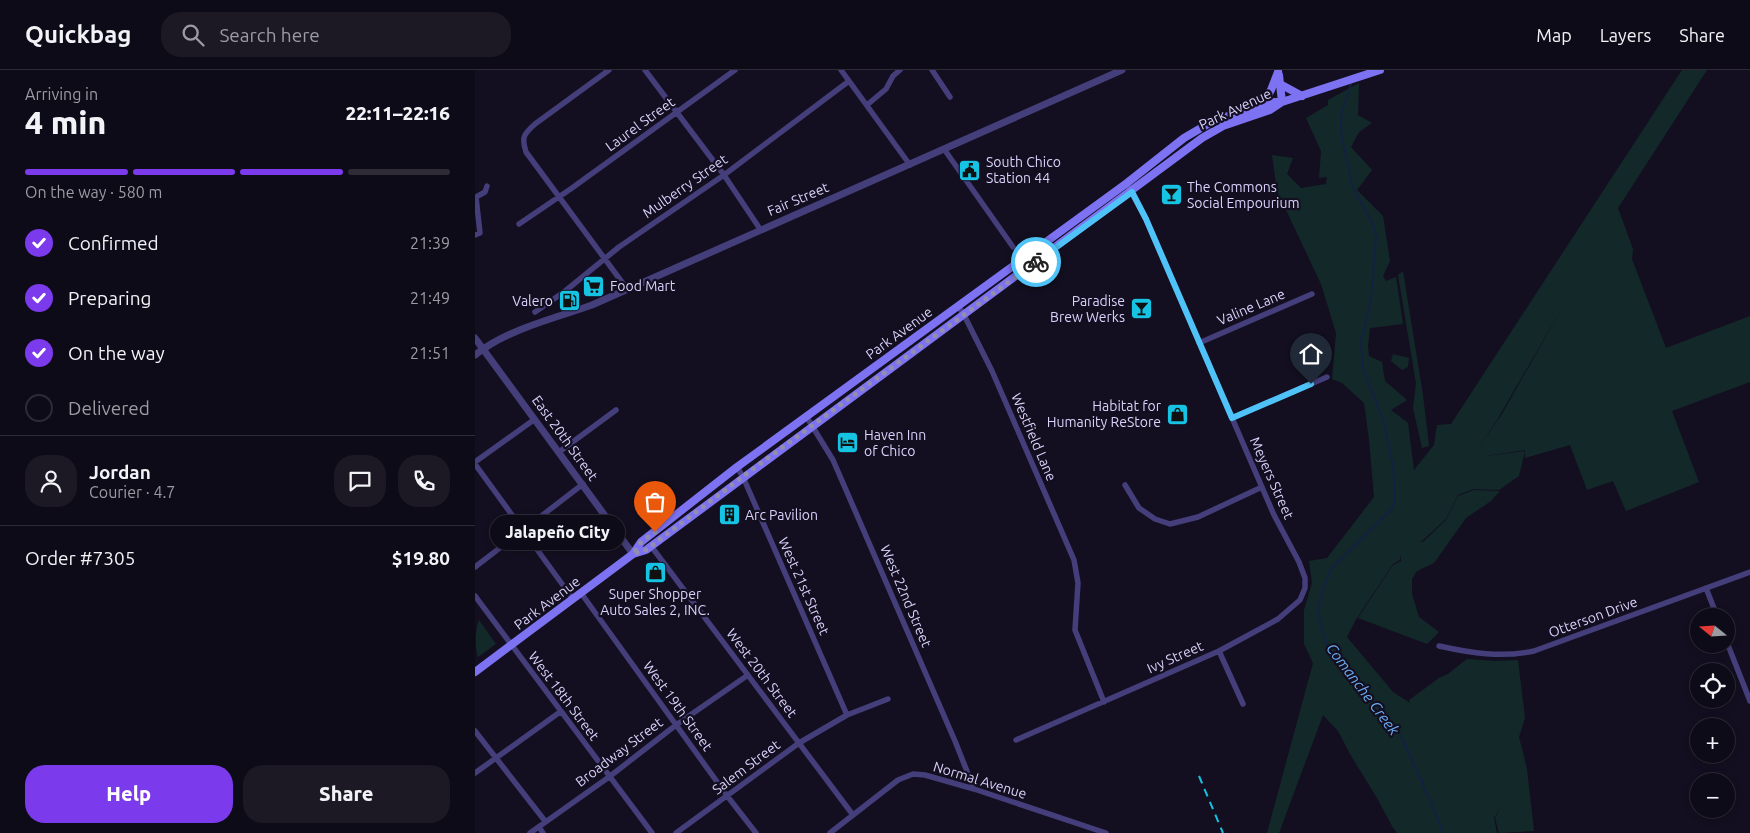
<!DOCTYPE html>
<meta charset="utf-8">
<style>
:root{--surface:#0e0b18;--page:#1c1925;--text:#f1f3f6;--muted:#9b9ba2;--line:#2e2b37;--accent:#7c3aed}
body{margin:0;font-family:Ubuntu,sans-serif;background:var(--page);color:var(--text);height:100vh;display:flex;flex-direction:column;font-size:19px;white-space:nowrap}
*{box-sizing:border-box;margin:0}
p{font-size:16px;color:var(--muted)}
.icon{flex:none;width:28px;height:28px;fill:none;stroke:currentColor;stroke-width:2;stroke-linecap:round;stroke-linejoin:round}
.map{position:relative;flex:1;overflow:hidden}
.sheet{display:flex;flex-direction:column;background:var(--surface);width:475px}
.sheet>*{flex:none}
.needle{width:32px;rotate:288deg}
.fabs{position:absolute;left:1215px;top:538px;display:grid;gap:10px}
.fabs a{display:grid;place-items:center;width:45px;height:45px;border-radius:50%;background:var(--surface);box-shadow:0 2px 8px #0003,0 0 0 1px var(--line);font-size:25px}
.pin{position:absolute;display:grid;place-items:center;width:42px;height:42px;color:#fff;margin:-51px -21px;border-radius:50% 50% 50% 0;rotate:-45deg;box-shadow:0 0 5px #0007}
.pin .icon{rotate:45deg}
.courier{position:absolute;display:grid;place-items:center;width:50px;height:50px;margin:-25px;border:4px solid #4fc3f7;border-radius:50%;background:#fff;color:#222;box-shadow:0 1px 6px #0007}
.bubble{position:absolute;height:35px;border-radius:18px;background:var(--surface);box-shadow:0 2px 8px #0003,0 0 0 1px var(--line);font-size:16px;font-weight:800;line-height:35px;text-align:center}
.overview em{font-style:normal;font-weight:800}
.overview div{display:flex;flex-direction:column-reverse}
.overview{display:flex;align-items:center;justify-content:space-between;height:85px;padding:0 25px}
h1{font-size:32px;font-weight:800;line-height:38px}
.bar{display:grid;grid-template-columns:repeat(4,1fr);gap:8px 5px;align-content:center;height:60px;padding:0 25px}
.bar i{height:6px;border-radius:4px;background:var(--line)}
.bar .active{background:var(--accent)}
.bar p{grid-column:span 4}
.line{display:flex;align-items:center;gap:12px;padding:0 25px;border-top:1px solid var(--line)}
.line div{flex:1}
.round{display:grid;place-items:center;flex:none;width:52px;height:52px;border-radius:20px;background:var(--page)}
ol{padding:0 25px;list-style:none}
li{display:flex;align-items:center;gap:15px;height:55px}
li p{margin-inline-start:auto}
li .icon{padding:5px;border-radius:50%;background:var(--accent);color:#fff;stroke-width:4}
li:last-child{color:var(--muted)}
li i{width:28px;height:28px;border:2px solid var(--line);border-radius:50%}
.button{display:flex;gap:10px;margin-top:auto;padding:10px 25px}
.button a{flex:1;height:58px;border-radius:20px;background:var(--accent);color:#fff;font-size:20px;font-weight:800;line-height:58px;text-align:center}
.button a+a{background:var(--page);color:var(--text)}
header{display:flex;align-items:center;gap:30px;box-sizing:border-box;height:70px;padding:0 25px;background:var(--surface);border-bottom:1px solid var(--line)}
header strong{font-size:24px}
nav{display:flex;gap:28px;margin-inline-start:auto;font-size:18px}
.search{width:350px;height:45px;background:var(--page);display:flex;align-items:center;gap:12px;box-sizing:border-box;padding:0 18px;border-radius:20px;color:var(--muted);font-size:19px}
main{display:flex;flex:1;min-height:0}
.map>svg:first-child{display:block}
</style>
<header>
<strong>Quickbag</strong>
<div class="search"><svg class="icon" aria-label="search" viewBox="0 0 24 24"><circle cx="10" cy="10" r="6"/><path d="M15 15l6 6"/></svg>Search here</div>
<nav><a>Map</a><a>Layers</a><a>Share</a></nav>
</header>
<main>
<section class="sheet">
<div class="overview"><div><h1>4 min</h1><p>Arriving in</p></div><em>22:11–22:16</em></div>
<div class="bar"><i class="active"></i><i class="active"></i><i class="active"></i><i></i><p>On the way · 580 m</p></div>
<ol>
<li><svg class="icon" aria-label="check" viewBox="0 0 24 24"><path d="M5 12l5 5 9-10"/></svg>Confirmed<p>21:39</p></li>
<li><svg class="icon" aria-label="check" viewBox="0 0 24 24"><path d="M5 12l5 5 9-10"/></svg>Preparing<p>21:49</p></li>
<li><svg class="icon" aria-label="check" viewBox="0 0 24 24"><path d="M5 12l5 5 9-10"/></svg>On the way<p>21:51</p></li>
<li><i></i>Delivered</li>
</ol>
<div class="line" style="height:90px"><a class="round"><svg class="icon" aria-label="person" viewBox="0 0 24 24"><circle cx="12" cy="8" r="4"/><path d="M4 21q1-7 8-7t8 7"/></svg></a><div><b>Jordan</b><p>Courier · 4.7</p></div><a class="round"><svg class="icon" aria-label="chat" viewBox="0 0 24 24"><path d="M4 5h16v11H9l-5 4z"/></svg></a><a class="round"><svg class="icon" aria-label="phone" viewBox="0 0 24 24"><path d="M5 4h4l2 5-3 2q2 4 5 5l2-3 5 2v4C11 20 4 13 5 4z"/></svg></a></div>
<div class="line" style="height:65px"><div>Order #7305</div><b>$19.80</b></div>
<div class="button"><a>Help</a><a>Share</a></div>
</section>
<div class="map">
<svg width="1275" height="763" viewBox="0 0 1275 763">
<rect width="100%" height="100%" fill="#130f20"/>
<path fill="#132929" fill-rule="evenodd" d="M1207 0H1232L1143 138 1158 179 1157 189 1191 278 1275 246V312L1197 341 1224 412 1151 441 1138 411 1112 420 1095 375 1050 388V380L1005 387 1050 381 1044 406 1024 420 999 419 983 425 971 449 947 471H943L948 472 971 450 983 426 999 420 1025 421 1016 431 991 448 959 493 942 501 937 509V524L944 547 964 562 952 574 883 548 918 495 926 491V484L925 490 918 494 880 551 872 567 918 622 935 633 934 630 964 608 973 604 992 589 1020 591 1043 590 1050 648 1044 667 1052 699 1059 761 1024 763 1020 748 1026 737 1019 748 1022 763H922L917 756 902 728 875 684 863 661 848 645 804 763H792L838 593 829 574V540L837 513 834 491 852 488 899 427 894 369 889 333 867 313 857 309 861 263 846 214 802 121 797 85 818 88 812 104 826 118 851 114 852 107 844 108 846 81 831 48 853 35V30L884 13 883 45 897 53 884 62 876 77 897 100 882 120 908 146 915 191 908 206 911 211 921 207 928 254 895 258 893 276 894 286 907 292 910 311 932 330 916 340 933 353 939 400 959 375 962 355 976 354ZM1087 238 1027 344 1001 381 1022 350Z
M928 201 948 325 954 376 947 378 938 338 941 313 923 205Z
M918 284 934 288 933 297 927 300 916 291Z
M4 550 21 574 3 587C0 579 0 559 4 550Z"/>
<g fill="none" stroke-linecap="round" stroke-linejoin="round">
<path stroke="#122141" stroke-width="2" d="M877 11 866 44V63L877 116 898 154 901 166 896 232 886 271 888 299 907 347 915 379 919 406 920 431 916 440 855 500 843 536 846 557 853 577 870 599 918 654 927 668 945 709H947L949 720 956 732 968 763"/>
<path stroke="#443e7a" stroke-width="5.5" d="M134 0 60 54C49 64 46 67 51 82L152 219
M170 0 249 105 285 159
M366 0 435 95
M457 0 475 27
M392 35 411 19 418 6 425 0
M469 79 538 177
M1 127 10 122 12 116
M44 154 97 118 260 0
M0 165 5 163 1 127
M483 236 489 245 517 301 599 490 603 513 600 560 629 632
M60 242 89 222 144 177 249 105 374 11
M724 273 837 224
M331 346 358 390 480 671 499 719
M757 348 852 307
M84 382 141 340
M0 392 60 349
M0 394 98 529
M262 397 268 407 372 645
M650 415 664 438 680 449 695 454 723 447 787 417
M176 476 378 745
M0 497 108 414
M1231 518 1242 546
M106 523 253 727 281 763
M0 526 177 763
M1251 570 1275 631
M964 576C996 583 1026 588 1059 581L1275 502
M744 581 768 634
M0 661 70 751
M541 670 744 581 803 549 825 530 830 518V508L824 492 799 445 671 149 654 118
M0 703 85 642
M64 757 68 763
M55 763 134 707 201 655 273 605
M201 763 324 673 372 645 413 629
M355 763 423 710 438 704 450 705 499 719 631 763"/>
<path stroke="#443e7a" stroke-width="7" d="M0 268 158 484
M0 285C33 259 78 249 117 235L647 0"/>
<path stroke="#7d72f1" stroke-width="8" d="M804 5 807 32
M805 14 827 26
M788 34 796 20 803 2
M158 484 171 480 727 68 748 56 795 40 807 32 905 0
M0 602 158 484 166 472 262 397 652 113 709 68 738 51 795 32H807"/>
<path stroke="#16c3e3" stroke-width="2" stroke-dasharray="8 6" stroke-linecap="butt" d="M724 706 748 763"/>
</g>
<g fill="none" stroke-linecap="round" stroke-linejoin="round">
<path stroke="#948eae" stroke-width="5" stroke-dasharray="0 9" d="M180 462 166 472 158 484 171 480 282 396 561 192"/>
<path stroke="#4fc3f7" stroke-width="6" d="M561 192 657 122 671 149 757 348 836 314"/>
</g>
<defs>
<symbol id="civic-square" viewBox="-11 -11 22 22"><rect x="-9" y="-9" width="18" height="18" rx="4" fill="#16c3e3" stroke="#130f20"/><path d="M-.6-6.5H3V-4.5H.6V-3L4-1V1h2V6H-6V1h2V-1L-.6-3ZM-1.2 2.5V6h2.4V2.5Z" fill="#111"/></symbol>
<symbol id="bar-square" viewBox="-11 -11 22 22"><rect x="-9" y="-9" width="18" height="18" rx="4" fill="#16c3e3" stroke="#130f20"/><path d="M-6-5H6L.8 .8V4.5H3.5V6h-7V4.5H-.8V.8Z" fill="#111"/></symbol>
<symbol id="supermarket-square" viewBox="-11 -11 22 22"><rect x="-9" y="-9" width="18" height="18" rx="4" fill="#16c3e3" stroke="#130f20"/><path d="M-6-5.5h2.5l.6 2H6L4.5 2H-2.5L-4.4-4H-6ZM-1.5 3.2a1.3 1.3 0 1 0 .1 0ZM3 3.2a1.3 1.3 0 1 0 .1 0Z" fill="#111"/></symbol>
<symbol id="fuel-square" viewBox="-11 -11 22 22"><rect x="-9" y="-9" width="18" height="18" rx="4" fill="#16c3e3" stroke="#130f20"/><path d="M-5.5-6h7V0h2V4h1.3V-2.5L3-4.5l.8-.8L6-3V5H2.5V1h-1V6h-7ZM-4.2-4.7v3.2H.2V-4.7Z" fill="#111"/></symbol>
<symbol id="shop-square" viewBox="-11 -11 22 22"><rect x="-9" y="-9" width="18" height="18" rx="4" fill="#16c3e3" stroke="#130f20"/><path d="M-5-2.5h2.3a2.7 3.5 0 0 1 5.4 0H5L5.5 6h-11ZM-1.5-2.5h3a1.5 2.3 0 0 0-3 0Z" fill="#111"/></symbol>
<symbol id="hotel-square" viewBox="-11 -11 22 22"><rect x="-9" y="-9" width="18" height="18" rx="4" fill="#16c3e3" stroke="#130f20"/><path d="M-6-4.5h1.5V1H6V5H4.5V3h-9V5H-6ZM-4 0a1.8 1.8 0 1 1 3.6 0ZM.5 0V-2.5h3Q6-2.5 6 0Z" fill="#111"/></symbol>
<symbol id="building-square" viewBox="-11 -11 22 22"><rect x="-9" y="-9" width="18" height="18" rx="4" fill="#16c3e3" stroke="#130f20"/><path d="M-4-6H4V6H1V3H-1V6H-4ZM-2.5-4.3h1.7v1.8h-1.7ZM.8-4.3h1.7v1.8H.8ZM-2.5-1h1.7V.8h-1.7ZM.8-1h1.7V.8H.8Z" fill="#111"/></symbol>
</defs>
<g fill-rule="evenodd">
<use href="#civic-square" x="482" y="88" width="25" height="25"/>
<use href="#bar-square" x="684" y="112" width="25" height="25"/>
<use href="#supermarket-square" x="106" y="204" width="25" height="25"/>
<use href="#fuel-square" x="82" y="218" width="25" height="25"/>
<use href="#bar-square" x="654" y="226" width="25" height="25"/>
<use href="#shop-square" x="690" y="332" width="25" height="25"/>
<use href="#hotel-square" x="360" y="360" width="25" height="25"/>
<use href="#building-square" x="242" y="432" width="25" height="25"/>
<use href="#shop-square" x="168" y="490" width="25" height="25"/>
</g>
<g text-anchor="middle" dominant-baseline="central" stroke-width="4.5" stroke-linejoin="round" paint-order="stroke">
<g font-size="14" fill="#d9d2fb" stroke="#130f20">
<text transform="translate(760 39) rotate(-25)">Park Avenue</text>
<text transform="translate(165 54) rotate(-36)">Laurel Street</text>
<text transform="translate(210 116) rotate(-35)">Mulberry Street</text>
<text transform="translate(323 129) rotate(-23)">Fair Street</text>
<text transform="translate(776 237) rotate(-23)">Valine Lane</text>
<text transform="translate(424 263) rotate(-36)">Park Avenue</text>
<text transform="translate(559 367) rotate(67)">Westfield Lane</text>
<text transform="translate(90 368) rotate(54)">East 20th Street</text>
<text transform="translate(797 408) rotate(66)">Meyers Street</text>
<text transform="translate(329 516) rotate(66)">West 21st Street</text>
<text transform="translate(431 526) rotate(67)">West 22nd Street</text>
<text transform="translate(72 533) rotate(-37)">Park Avenue</text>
<text transform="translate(1118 547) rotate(-20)">Otterson Drive</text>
<text transform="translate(700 587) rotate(-24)">Ivy Street</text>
<text transform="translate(287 603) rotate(53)">West 20th Street</text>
<text transform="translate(89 626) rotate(53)">West 18th Street</text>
<text transform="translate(203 636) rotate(54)">West 19th Street</text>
<text transform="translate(144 682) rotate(-37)">Broadway Street</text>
<text transform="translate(271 697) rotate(-37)">Salem Street</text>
<text transform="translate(505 710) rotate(17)">Normal Avenue</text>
</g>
<g font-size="14" fill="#d9d2fb" stroke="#130f20" text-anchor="start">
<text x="511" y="92">South Chico<tspan x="511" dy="16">Station 44</tspan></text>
<text x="712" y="117">The Commons<tspan x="712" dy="16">Social Empourium</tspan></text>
<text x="135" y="216">Food Mart</text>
<text x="78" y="231" text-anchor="end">Valero</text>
<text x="650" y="231" text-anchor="end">Paradise<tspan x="650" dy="16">Brew Werks</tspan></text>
<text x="686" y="336" text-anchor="end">Habitat for<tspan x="686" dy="16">Humanity ReStore</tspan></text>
<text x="389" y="365">Haven Inn<tspan x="389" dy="16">of Chico</tspan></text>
<text x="270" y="445">Arc Pavilion</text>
<text x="180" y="524" text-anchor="middle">Super Shopper<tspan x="180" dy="16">Auto Sales 2, INC.</tspan></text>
</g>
<g font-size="15" font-style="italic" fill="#6aabf1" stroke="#130f20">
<text transform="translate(888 619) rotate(53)">Comanche Creek</text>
</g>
</g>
</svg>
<div class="fabs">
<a><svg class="needle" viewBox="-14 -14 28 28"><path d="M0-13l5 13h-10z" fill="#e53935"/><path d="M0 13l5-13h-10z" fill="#9b9ba2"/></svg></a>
<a><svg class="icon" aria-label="locate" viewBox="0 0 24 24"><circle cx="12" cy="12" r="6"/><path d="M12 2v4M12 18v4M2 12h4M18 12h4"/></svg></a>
<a>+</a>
<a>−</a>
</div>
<div class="pin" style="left:180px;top:462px;background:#ea580c"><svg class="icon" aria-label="bag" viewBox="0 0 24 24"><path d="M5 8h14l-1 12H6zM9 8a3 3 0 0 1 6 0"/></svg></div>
<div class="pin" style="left:836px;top:314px;background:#1f2937"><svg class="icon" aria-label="home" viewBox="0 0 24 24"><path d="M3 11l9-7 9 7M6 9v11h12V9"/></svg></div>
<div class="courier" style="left:561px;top:192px"><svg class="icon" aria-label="bike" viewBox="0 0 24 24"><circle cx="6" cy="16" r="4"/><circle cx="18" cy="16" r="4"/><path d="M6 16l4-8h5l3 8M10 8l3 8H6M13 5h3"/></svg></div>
<div class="bubble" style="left:15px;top:445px;width:135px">Jalapeño City</div>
</div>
</main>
